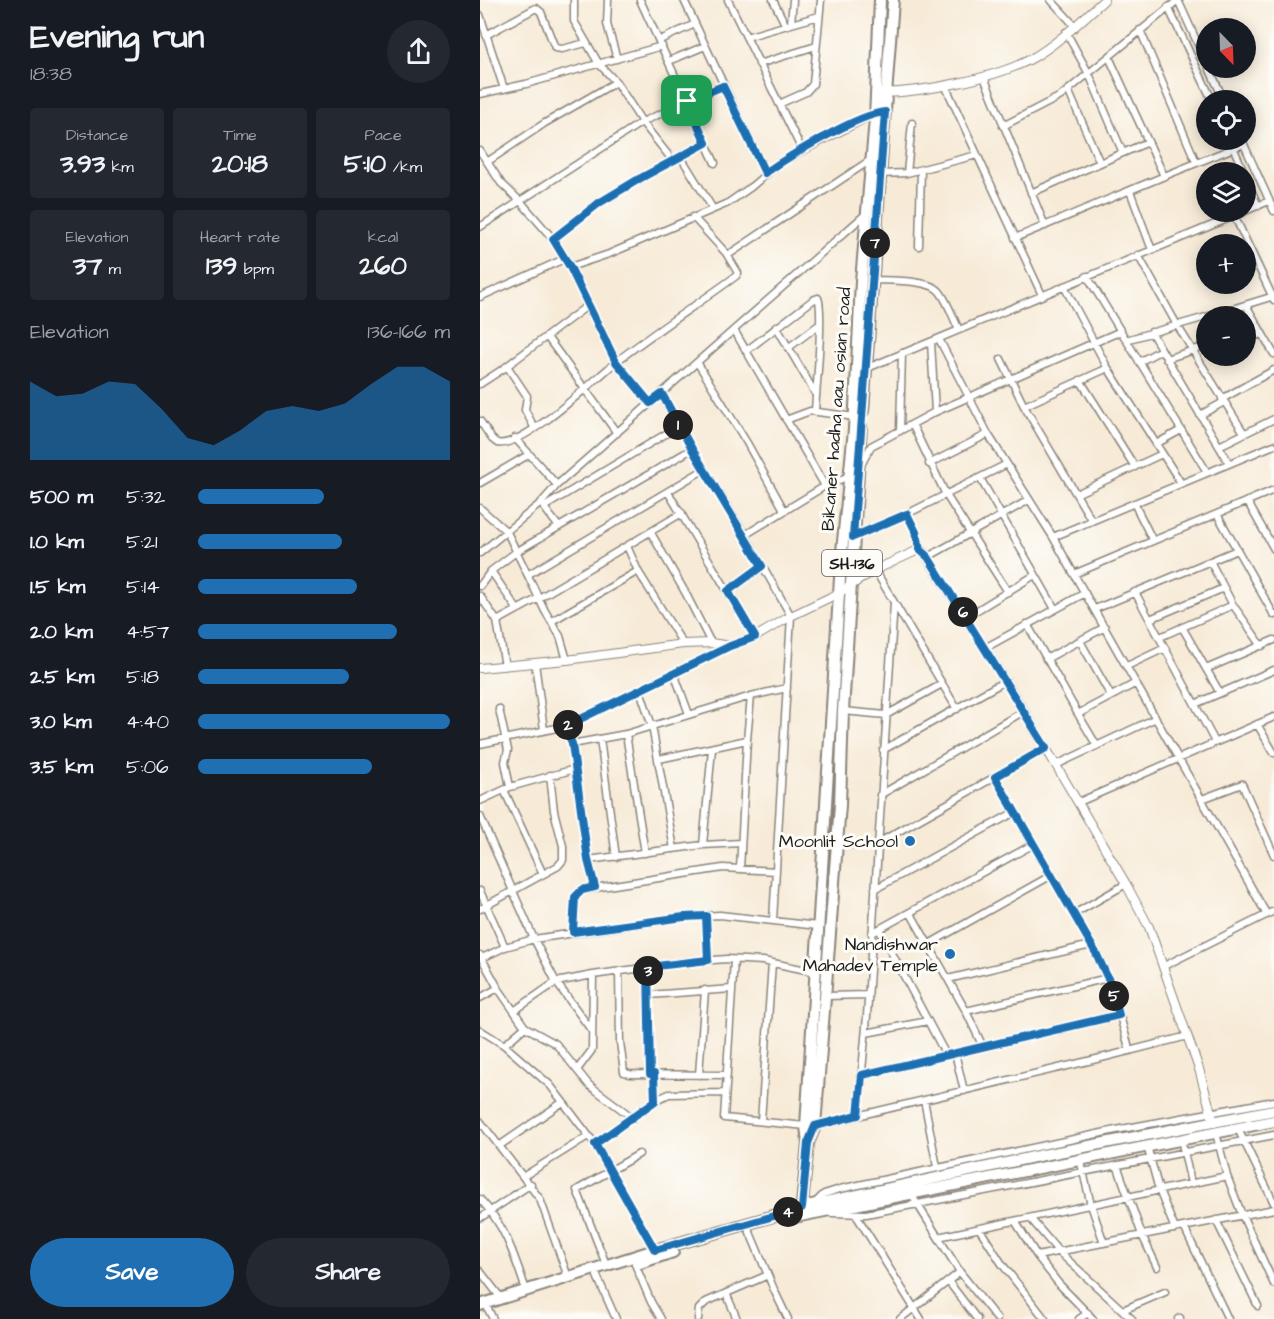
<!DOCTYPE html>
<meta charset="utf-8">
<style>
body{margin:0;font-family:"Architects Daughter",sans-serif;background:#242831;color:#f1f3f6;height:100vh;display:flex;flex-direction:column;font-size:22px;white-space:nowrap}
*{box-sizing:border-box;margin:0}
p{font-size:20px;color:#9ea1a6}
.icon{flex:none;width:33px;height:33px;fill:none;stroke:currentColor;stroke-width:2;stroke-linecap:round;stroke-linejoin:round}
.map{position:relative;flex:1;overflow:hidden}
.drawer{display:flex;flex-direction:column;background:#171b24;width:480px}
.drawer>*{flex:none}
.needle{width:39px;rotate:157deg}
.buttons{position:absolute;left:716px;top:18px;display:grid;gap:12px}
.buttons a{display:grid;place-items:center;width:60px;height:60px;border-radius:50%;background:#171b24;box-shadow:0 3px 15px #0003;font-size:30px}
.pin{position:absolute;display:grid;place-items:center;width:51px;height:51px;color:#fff;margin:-26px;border-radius:12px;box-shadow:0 3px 9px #0006}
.km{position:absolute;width:30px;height:30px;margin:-15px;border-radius:50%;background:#222;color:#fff;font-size:16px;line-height:30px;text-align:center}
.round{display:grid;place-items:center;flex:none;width:63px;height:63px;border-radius:32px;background:#242831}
.overview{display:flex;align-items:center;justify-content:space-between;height:102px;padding:0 30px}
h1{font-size:33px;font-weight:700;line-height:45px}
.metrics{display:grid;grid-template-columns:repeat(3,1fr);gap:9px;height:102px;padding:6px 30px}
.metrics div{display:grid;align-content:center;border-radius:6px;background:#242831;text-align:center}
.metrics b{font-size:26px;font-weight:700}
.metrics small{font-size:16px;font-weight:400}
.metrics p{font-size:16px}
.chart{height:168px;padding:12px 30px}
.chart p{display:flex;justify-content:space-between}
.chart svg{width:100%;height:108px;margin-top:6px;fill:#1f6fb2;opacity:.7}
.button{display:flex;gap:12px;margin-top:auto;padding:12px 30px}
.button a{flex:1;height:69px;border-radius:36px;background:#1f6fb2;color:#fff;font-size:24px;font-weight:700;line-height:69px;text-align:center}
.button a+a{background:#242831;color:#f1f3f6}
ul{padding:0 30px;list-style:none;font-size:20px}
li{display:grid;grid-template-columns:96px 72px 1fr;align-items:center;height:45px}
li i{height:15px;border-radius:8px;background:#1f6fb2}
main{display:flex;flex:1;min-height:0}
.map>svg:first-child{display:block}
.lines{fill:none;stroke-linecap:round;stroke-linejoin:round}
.minor-casing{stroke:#8a847a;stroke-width:9}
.tertiary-casing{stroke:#8a847a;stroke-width:10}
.primary-casing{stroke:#8a847a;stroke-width:14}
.minor{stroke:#fff;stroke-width:6}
.tertiary{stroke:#fff;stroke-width:8}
.primary{stroke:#fff;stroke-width:10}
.route-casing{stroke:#fff;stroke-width:12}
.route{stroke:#1f6fb2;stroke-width:8}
.poi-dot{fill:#1f6fb2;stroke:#fdfcf7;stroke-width:2}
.labels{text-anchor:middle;stroke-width:6;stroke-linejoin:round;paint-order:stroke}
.shield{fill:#fdfcf7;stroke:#605f5e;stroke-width:1.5}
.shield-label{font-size:16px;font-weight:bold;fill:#1c1c1c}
.street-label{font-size:18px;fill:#1c1c1c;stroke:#fdfcf7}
.poi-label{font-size:18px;fill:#1c1c1c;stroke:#fdfcf7;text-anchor:end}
</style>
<main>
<section class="drawer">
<div class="overview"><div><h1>Evening run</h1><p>18:38</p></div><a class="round"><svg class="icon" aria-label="share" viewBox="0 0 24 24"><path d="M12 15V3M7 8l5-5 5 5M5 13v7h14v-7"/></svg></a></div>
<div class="metrics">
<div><p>Distance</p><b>3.93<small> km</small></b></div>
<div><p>Time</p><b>20:18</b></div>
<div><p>Pace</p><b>5:10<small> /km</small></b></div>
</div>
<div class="metrics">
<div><p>Elevation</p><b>37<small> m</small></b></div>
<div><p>Heart rate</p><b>139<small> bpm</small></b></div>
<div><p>kcal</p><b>260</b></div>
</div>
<div class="chart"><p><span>Elevation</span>136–166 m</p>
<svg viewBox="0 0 160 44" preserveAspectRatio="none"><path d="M0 44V12L10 18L20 17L30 12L40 13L50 23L60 35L70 38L80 32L90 24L100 22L110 24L120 21L130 13L140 6L150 6L160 12V44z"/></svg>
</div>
<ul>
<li><b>500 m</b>5:32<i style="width:50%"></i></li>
<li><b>1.0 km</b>5:21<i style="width:57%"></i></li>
<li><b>1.5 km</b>5:14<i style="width:63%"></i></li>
<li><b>2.0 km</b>4:57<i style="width:79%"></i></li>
<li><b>2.5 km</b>5:18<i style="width:60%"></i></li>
<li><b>3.0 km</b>4:40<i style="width:100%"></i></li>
<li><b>3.5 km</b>5:06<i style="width:69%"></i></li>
</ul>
<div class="button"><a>Save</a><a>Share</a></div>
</section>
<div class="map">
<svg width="794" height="1319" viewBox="0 0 794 1319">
<rect width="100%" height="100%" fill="#fdfcf7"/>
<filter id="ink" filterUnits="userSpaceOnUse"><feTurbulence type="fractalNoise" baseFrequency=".0167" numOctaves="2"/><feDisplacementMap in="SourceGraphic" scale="12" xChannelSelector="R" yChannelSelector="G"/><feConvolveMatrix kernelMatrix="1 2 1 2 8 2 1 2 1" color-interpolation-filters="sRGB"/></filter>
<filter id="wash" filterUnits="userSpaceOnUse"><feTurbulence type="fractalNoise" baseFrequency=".008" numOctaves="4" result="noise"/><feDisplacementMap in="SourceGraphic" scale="24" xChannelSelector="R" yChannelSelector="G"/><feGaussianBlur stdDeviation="1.35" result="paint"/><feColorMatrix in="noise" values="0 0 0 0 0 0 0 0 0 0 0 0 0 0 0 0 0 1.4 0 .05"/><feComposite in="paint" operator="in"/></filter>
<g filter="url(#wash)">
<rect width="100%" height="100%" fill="#f7ebd8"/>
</g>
<g filter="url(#ink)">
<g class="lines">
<g class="minor-casing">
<path id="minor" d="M94,0V21L119,64L136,82L162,122L193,161
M128,0L127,24L137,59
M160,0L235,163
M204,0L285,173
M248,0L322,150
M293,0L305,24
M571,0L594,25
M698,0L726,62
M688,7L732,100
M0,15L24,89
M311,23L313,0
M660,30L716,162
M586,32L609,74L643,153
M6,35L56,8L61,12L75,48L82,49L106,43
M266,37L339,16
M180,40L215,24
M629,57L684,176
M189,61L225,46
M279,64L336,46
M729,68L744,100
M504,77L565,226
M465,85L562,295
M588,90L620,163
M0,94L46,84L182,46
M299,104L326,92L333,84L341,0
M523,126L581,96L698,0
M750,140L764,172
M762,140L794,211
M0,151L21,183L41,202L73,239L90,267L136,362L170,403
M201,157L233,209
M7,162L65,123L136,82
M427,173L432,123
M400,174L427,173L497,155
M765,175L778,206
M650,191L672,250
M551,193L668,142
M765,211L789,201
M754,215L794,300
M0,227L162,122L243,86
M535,238C611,207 687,174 764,144
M73,239L119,203L159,179L226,143
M439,246L441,170
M248,255L392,159
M658,255L697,325L764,433
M90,267L129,254L248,203L271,187L299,163L396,113
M607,276L727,472
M392,280C408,281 451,279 460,292C468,302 473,318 479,330
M584,286L626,365L701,483
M0,297L84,259
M766,305L794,354
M729,316L794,296
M296,326L336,395
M254,330L345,486
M671,332L749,463
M67,337L137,433
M765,338L782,334
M459,339L508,434L573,537L787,915
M646,340L726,317
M451,342L455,412
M308,348L340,324
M266,351L333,300L338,298C344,310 336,392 335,411
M521,359L544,406L612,521
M686,359L726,346
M217,362L267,443L304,510
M659,362L681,350
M27,366L47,396L45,410L54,427
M385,369L764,212
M600,380L655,467
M0,384L23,369L107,306
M181,394L212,449L265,535L311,616L293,920
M742,399L794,370
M544,406L628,368
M720,415L744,402
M306,420L330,411L375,417
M0,421L12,439L17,443C43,449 115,379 136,362C175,331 217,305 256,276L258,273L246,253L213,217
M432,424L466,495L528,592
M420,431L422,353
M35,438L77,485
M676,444L701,430
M739,446L794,419
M449,464L508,434
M380,467L391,446L455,412L641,331
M500,478L575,609
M0,483L48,455
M188,492L275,637
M596,494L682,454
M767,501L794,549
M654,503L673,541
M63,506L79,527
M64,507L199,426
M0,508L27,532L65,611L80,636L87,660
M427,514L436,532L440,550
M737,514L794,615
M171,533L205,592L231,643
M265,535L345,486L369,476
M373,537L427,514L527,464
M573,537L794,445
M147,546L158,571L203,644
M0,553L61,503L77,485L387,213
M448,557L549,500
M731,563L753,605L782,646
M395,570L477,709
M11,571L37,609
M49,574L225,469
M594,574L794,490
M0,586L11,571L36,552L212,449
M248,591L283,566
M655,592L735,742
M0,596L17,621L25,666
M615,609L757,550
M486,617L555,575
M670,619L744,588
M17,621L59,598L202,513
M72,621L158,571
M547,624L598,714L656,683
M702,627L740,693
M680,637L753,605
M600,641L631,696
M505,648L605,593
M566,659L625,627
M55,663L64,730
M647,666L685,648
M726,669L794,640
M194,673L209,714
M160,690L172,726L194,849
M715,704L794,670
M19,709L28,750L25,762L30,787
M363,711L406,715L462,684
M598,714L617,746
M777,724L794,753
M86,726L92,744L108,860L115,887
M146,734L165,853
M120,739L136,857
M0,744L86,726L249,646
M92,744L146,734L271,696L307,688
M403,750L525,681
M179,759L267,740
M576,765L676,718
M515,777L616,953L631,985L650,1051
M24,790L63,874
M400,795L544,711
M722,799L762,784L794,855
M0,801L30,787L95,769
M599,802L794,717
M0,816L54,939L76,982L112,1031
M356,843L397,847
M398,843L566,748
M223,845L232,749
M108,860L223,845L261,843
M260,869L267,740L271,696
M395,889L535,812
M0,891L25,947
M0,909L78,866L83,860V846L74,811L70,775
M430,912L486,1011L503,1047
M594,914L646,884
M226,916L228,960
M399,929L466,1055
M93,932L95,897L102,890L243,868L296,871
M392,933L554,844
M449,944L572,875
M0,955L18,988L45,1027L76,1044L109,1085L153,1118
M2,958L25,947L54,939L204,917L240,915L338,926
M254,960L244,1118L326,1126
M684,966L794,911
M168,967L170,1074
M139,971L140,1042L144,1072L149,1074L247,1075
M468,979L611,945
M168,995L252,989
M346,996L388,995
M0,998L18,988
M34,1011L76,982L113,975L205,962L247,959L283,961L336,972
M486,1011L628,978
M0,1030L24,1045L70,1085L115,1144L175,1250
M386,1033L448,1021
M24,1045L45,1027
M475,1053L484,1091
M97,1070L112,1050L113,975
M174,1074L175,1101
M219,1075L225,990
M382,1075L639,1015
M444,1100L457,1167
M378,1115L387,1016L414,603
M0,1121L60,1199L88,1277
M281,1121L292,963
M335,1126L625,1057L708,1036
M758,1129L794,1203
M736,1133L747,1176L762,1215L794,1284
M701,1139L711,1183
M115,1144L176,1100L189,1094L245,1093
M19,1146L83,1102
M667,1146L679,1190L695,1229
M600,1159L611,1205L624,1243
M637,1165L662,1235L677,1267
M44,1176L108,1136
M0,1199C26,1227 34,1255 46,1290
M335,1203L344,1194L360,1189L636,1130L794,1101
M352,1213L386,1214L794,1135
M376,1215L441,1319
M0,1218L51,1184
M550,1218L579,1252L652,1319
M736,1220L778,1306
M535,1221L557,1256L579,1284L613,1319
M704,1227L748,1319
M499,1228L522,1264L565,1319
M269,1230L295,1292L308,1319
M458,1237L747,1176
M557,1256L794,1209
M155,1264L171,1302L181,1319
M127,1267L97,1190L159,1154
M0,1271L21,1298
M480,1272L517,1319
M117,1276L136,1319
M468,1281L497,1319
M246,1293L257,1319
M8,1309L13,1319
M643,1310L685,1292
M218,1319L219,1309L226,1302L288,1275
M420,1319L480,1272L431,1194
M599,1319L608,1313
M698,1319L700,1318"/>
</g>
<g class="tertiary-casing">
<path id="tertiary" d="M402,93C443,92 512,79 549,60C575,46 602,20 624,0
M0,668L87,660L203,644L231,643L250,646L275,637L311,616L359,593L395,570L434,552L440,550L444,552L544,711L646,884L669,927L719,1069L734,1123"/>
</g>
<g class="primary-casing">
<path id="primary" d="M383,411L413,0
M328,1143L335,1126L360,805L363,711L381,426
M321,1215L328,1143L326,1126L361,562L374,429L381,281L395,119L400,0
M315,1217L794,1121
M160,1263L193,1252
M0,1305L175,1250L332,1205L558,1156L794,1110"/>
</g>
<use href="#minor" class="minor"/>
<use href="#tertiary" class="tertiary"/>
<use href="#primary" class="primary"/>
</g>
</g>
<g class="lines" filter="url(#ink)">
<g class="route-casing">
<path id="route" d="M243,86L285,173C308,157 378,114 405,112L373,537L427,514L436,532L440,550L448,557L566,748L515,777L616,953L631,985L639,1015L382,1075L378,1115L335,1126L328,1143L322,1208L175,1250L115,1144L175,1101L174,1074H170L168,967L228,960L226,916L204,917L93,932L95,897L102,890L115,887L108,860L92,744L86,726L250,646L275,637L248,591L282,566L212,449L182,394L170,403L136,362L90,267L73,239L119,203L159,179L226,143L207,101Z"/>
</g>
<use href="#route" class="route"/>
</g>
<g class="poi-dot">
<circle cx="430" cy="841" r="6"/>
<circle cx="470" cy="954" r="6"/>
</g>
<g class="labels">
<rect class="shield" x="342" y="550" width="60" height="26" rx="4.5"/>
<g class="shield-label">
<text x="372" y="569">SH-136</text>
</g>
<g class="street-label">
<text transform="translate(356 409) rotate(-86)" y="6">Bikaner hadha aau osian road</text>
</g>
<g class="poi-label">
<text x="418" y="847">Moonlit School</text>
<text x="458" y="950">Nandishwar<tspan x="458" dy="21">Mahadev Temple</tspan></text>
</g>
</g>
</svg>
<div class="buttons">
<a><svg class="needle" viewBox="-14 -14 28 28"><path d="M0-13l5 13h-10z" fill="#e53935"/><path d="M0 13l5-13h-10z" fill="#9ea1a6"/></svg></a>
<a><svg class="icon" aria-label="locate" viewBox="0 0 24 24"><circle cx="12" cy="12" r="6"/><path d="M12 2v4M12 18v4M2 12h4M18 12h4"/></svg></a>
<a><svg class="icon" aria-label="layers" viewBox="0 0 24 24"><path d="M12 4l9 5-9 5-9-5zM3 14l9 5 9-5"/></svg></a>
<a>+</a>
<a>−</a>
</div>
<div class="pin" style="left:207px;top:101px;background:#1e9e55"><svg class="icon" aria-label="arrive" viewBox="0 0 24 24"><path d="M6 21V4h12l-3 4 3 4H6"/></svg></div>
<b class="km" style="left:198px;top:425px">1</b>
<b class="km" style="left:88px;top:725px">2</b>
<b class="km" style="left:168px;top:971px">3</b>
<b class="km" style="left:308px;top:1212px">4</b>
<b class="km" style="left:634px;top:996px">5</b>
<b class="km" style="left:483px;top:612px">6</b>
<b class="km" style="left:395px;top:243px">7</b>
</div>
</main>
